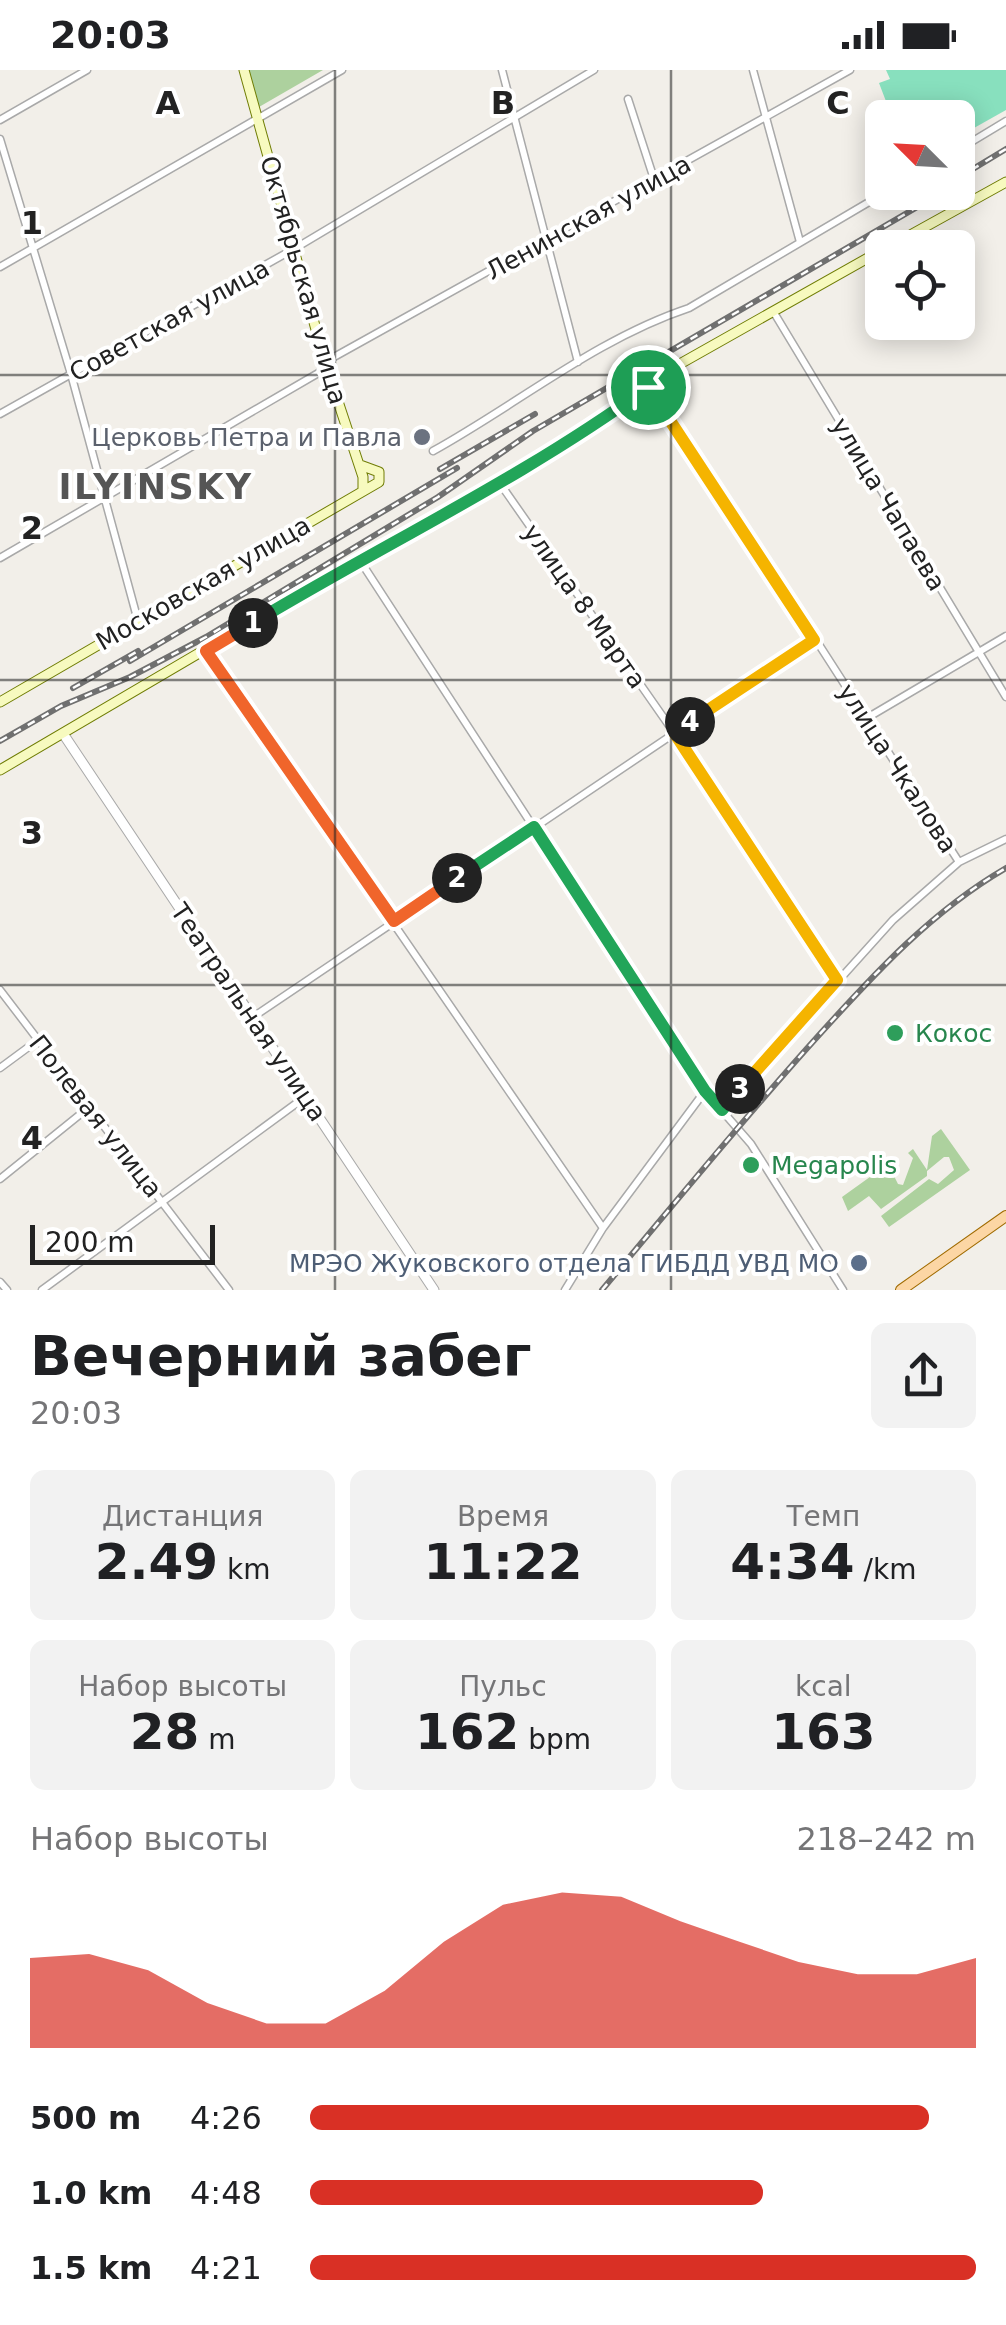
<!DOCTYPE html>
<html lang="ru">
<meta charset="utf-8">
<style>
body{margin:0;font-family:"DejaVu Sans",sans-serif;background:#f2f2f2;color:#202124;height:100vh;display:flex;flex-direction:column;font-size:38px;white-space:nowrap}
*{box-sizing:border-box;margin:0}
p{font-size:32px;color:#757577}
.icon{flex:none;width:55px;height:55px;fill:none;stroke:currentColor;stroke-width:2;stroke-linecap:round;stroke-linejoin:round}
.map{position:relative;height:1220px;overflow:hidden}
.panel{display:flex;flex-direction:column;background:#fff;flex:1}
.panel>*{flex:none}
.needle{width:65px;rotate:294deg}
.tools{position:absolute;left:865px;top:30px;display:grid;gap:20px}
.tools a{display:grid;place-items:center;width:110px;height:110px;border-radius:15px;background:#fff;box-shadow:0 5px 25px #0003;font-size:50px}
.scale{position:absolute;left:30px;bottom:25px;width:185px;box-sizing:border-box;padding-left:10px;border:5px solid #222;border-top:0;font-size:28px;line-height:35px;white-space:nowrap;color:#222;-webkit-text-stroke:8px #fff;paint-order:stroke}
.pin{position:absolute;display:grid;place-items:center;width:85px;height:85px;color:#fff;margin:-42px;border:5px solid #fff;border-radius:50%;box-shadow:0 2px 10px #0007}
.km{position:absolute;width:50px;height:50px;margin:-25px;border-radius:50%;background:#222;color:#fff;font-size:28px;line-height:50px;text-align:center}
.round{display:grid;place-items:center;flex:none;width:105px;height:105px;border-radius:15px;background:#f2f2f2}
.overview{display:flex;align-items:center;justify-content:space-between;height:170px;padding:0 30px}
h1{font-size:55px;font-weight:600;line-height:75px}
.metrics{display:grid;grid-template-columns:repeat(3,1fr);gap:15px;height:170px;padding:10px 30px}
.metrics div{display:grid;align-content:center;border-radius:15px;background:#f2f2f2;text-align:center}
.metrics b{font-size:50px;font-weight:600}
.metrics small{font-size:28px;font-weight:400}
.metrics p{font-size:28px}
.chart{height:280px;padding:20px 30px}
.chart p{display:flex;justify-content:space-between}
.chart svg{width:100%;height:180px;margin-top:10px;fill:#d93025;opacity:.7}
ul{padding:0 30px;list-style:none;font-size:32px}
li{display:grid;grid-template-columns:160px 120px 1fr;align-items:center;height:75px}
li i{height:25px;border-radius:12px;background:#d93025}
.status{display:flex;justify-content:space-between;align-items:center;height:70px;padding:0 50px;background:#fff;direction:ltr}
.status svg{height:28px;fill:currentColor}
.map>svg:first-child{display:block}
.forest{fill:#add19e}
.pitch{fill:#88e0be}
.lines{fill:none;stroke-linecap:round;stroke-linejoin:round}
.minor-casing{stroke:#a9a9a9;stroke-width:9}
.tertiary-casing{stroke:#a9a9a9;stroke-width:11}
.secondary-casing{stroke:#707d05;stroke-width:11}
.primary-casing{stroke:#a06b00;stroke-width:12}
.minor{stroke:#fff;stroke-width:6}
.tertiary{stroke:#fff;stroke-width:9}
.secondary{stroke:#f7fabf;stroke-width:9}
.primary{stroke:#fcd6a4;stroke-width:10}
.rail-casing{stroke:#707070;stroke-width:6}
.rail{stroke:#fff;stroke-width:2.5;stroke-dasharray:8;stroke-linecap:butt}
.split-1-casing{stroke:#fff;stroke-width:20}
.split-2-casing{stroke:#fff;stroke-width:20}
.split-3-casing{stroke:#fff;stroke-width:20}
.split-4-casing{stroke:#fff;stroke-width:20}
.split-5-casing{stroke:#fff;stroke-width:20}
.split-1{stroke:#22a559;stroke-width:12}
.split-2{stroke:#f0652b;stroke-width:12}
.split-3{stroke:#22a559;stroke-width:12}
.split-4{stroke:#f5b400;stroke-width:12}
.split-5{stroke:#f5b400;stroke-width:12}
.grid{fill:none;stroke:#222;stroke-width:2.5;stroke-opacity:0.55}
.worship-dot{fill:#6b7280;stroke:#fff;stroke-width:4}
.leisure-dot{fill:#2e9e5b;stroke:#fff;stroke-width:4}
.service-dot{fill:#5c6f8a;stroke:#fff;stroke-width:4}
.labels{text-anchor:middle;stroke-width:8;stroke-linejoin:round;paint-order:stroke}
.street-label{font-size:25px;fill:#222;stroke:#fff}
.worship-label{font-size:25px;fill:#5b616d;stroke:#fff;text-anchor:end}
.leisure-label{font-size:25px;fill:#27864d;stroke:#fff;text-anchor:start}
.service-label{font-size:25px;fill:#4e5e75;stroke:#fff;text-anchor:end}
.district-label{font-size:35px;font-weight:bold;letter-spacing:2.5px;fill:#555;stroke:#fff}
.grid-label{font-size:32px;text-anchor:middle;font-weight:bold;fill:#222;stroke:#fff;stroke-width:8;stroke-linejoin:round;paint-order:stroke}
</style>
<div class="status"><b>20:03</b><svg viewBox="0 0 49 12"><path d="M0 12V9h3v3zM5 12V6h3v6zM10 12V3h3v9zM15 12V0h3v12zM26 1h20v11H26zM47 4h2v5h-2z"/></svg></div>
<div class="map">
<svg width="1006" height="1220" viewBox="0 0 1006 1220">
<rect width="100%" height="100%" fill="#f2efe9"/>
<path class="forest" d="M249,0H323L259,37Z
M941,1059L970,1100L889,1157L881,1146L929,1109L938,1114L954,1100L949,1087H944L927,1101V1106L881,1139L869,1126L848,1141L842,1127L888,1094L898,1114L903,1115L913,1088L908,1083L913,1079L927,1100L932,1066Z"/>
<path class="pitch" d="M886,0H1006V40L958,67V48L892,47L879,13L890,9Z"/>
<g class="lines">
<g class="minor-casing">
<path id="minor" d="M502,0L578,292
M753,0L800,172
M628,29L654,109
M0,50L87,0
M0,69L71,304L138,551
M958,80L1006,51
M0,197L342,0
M773,241L1006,627
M325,292L850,0
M648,317L787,525L959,792L893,850L722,1040
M0,344L299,176L594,0
M433,381C518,334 596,269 689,238L886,122
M499,412L675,664L837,911
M0,488L327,298
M359,489L705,1021L751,1074L843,1220
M206,581L603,1158
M867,648L1006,566
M959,792L1006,769
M0,920L229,1220
M253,947L813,570
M0,998L38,970
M0,1109L88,1038
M0,1212L7,1220
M42,1220L305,1027
M565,1220L603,1158L705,1021"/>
</g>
<g class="tertiary-casing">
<path id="tertiary" d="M64,665L434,1220"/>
</g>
<g class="secondary-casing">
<path id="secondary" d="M244,0L325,292L363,407V421
M887,178L1006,112
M0,632L379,412V402L360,395
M0,700L359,489L499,412L611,344L678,295L882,180"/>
</g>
<g class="primary-casing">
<path id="primary" d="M901,1220L1006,1146"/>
</g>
<use href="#minor" class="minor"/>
<use href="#tertiary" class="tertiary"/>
<use href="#secondary" class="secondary"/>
<use href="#primary" class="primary"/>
<g class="rail-casing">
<path id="rail" d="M958,108L1006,79
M440,399L535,344
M130,591L457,398
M73,618L138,581
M0,671L61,636L130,607L206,567L438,427L533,361L943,122
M602,1220C674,1134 744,1048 819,965C876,902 932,841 1006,798"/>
</g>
<use href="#rail" class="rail"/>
</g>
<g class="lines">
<g class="split-1-casing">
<path id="split-1" d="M253,553C384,474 525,407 648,317"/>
</g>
<g class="split-2-casing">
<path id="split-2" d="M253,553L206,581L394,851L457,808"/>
</g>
<g class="split-3-casing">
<path id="split-3" d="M457,808L534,757L705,1021L722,1040L740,1019"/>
</g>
<g class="split-4-casing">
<path id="split-4" d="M690,652L675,664L837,910L740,1019"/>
</g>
<g class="split-5-casing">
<path id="split-5" d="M648,317L814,570L690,652"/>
</g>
<use href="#split-1" class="split-1"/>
<use href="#split-2" class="split-2"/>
<use href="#split-3" class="split-3"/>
<use href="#split-4" class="split-4"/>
<use href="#split-5" class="split-5"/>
</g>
<path class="grid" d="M335,0V1220M671,0V1220M0,305H1006M0,610H1006M0,915H1006"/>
<circle class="worship-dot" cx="422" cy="367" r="10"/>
<g class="leisure-dot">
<circle cx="895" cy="963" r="10"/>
<circle cx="751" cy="1095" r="10"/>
</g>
<circle class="service-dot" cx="859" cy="1193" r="10"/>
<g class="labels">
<g class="street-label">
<text transform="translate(588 147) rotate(-29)" y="9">Ленинская улица</text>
<text transform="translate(304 210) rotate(74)" y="9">Октябрьская улица</text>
<text transform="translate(169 250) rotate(-29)" y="9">Советская улица</text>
<text transform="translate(889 434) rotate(59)" y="9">улица Чапаева</text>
<text transform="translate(203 513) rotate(-30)" y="9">Московская улица</text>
<text transform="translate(585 536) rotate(55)" y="9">улица 8 Марта</text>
<text transform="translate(898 698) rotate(57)" y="9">улица Чкалова</text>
<text transform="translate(249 942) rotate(56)" y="9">Театральная улица</text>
<text transform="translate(96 1046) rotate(52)" y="9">Полевая улица</text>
</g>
<g class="worship-label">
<text x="402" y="376">Церковь Петра и Павла</text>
</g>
<g class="leisure-label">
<text x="915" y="972">Кокос</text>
<text x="771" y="1104">Megapolis</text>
</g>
<g class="service-label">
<text x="839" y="1202">МРЭО Жуковского отдела ГИБДД УВД МО</text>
</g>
<g class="district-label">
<text x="156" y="429">ILYINSKY</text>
</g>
</g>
<g class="grid-label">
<text x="168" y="44">A</text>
<text x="503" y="44">B</text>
<text x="838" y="44">C</text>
<text x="32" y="164">1</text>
<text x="32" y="469">2</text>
<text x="32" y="774">3</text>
<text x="32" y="1079">4</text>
</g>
</svg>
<div class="tools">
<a><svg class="needle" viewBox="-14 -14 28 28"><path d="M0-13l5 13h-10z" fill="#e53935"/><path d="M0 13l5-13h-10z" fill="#757577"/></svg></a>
<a><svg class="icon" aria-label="locate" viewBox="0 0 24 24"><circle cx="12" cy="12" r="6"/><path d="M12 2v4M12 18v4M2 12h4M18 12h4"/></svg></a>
</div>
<div class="scale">200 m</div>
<div class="pin" style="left:648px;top:317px;background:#1e9e55"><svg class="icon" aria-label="arrive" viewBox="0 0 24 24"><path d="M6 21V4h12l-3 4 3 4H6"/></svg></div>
<b class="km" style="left:253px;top:553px">1</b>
<b class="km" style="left:457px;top:808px">2</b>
<b class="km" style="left:740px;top:1019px">3</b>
<b class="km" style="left:690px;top:652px">4</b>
</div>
<section class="panel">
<div class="overview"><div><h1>Вечерний забег</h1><p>20:03</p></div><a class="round"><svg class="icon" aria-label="share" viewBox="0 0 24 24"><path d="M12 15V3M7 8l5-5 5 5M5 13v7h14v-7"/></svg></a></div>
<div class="metrics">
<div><p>Дистанция</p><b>2.49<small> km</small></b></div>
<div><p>Время</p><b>11:22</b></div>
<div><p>Темп</p><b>4:34<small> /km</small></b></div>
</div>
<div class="metrics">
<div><p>Набор высоты</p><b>28<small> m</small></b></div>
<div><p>Пульс</p><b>162<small> bpm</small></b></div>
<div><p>kcal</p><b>163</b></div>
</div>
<div class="chart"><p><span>Набор высоты</span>218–242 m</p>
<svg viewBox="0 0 160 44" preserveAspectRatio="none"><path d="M0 44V22L10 21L20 25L30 33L40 38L50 38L60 30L70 18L80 9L90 6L100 7L110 13L120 18L130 23L140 26L150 26L160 22V44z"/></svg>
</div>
<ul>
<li><b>500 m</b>4:26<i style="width:93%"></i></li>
<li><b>1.0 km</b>4:48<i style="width:68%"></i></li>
<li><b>1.5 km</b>4:21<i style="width:100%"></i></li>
</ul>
</section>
